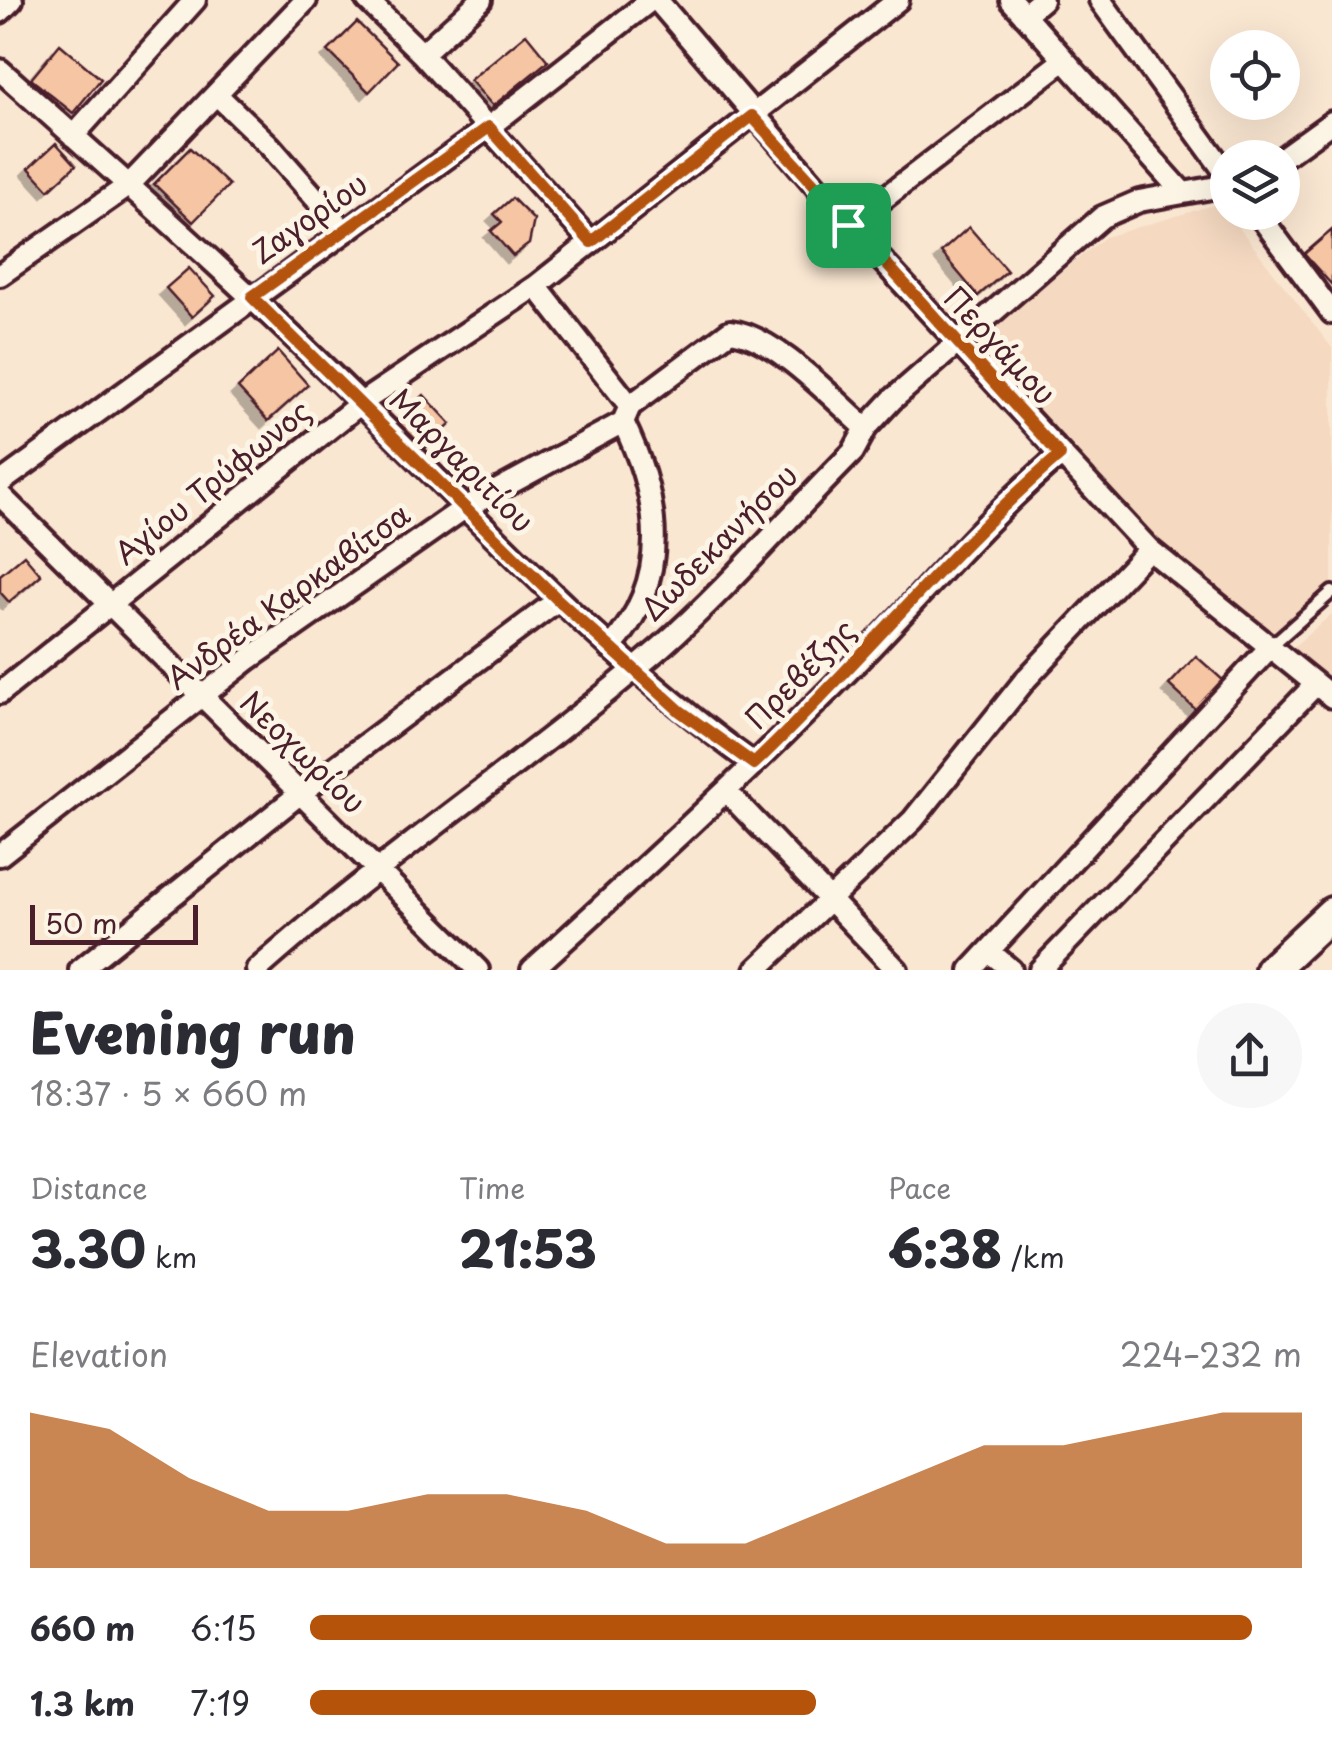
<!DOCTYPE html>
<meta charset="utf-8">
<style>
body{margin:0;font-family:"Playpen Sans",sans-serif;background:#f7f7f7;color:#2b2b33;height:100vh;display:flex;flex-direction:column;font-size:38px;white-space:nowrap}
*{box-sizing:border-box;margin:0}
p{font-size:32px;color:#7c7c81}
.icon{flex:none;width:55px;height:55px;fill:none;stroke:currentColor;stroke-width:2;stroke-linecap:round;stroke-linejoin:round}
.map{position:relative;height:970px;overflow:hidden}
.sheet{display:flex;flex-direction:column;background:#fff;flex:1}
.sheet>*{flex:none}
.tools{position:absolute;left:1210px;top:30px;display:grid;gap:20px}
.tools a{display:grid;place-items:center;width:90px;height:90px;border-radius:50%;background:#fff;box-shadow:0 10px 40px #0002;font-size:50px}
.scale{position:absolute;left:30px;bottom:25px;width:168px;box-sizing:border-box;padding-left:10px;border:5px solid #4a1f2b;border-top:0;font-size:28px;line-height:35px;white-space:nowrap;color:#4a1f2b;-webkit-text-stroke:8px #fcf5e5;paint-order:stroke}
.pin{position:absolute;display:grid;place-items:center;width:85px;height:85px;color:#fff;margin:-42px;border-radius:20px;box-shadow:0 5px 15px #0006}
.round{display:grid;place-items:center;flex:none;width:105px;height:105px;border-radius:52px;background:#f7f7f7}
.overview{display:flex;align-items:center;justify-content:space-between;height:170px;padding:0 30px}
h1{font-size:55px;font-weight:800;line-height:75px}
.figures{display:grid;grid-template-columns:repeat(3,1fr);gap:15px;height:170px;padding:10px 30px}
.figures div{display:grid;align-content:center}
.figures b{font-size:50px;font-weight:800}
.figures small{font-size:28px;font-weight:400}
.figures p{font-size:28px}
.chart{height:280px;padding:20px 30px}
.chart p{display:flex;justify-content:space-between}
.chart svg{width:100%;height:180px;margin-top:10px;fill:#b45309;opacity:.7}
ul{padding:0 30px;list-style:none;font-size:32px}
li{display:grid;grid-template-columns:160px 120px 1fr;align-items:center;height:75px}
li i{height:25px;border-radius:12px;background:#b45309}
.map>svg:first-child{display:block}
.built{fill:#f5d9c1}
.building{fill:#f5c5a4;stroke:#4a1f2b;stroke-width:2.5;filter:url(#shadow)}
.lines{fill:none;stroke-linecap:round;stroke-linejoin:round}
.lane-casing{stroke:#4a1f2b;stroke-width:18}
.street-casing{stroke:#4a1f2b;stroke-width:28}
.secondary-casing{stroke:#4a1f2b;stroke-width:38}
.lane{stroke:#fcf5e5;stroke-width:10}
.street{stroke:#fcf5e5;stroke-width:20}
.secondary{stroke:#fcf5e5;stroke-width:30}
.route-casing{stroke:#fff;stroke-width:20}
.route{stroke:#b45309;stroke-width:12}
.labels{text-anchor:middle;stroke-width:10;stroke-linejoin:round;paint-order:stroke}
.street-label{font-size:30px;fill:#4a1f2b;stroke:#fcf5e5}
</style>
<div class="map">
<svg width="1332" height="970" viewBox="0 0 1332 970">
<defs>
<filter id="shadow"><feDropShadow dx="-7" dy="7" stdDeviation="0" flood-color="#0004"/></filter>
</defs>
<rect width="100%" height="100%" fill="#fae7d2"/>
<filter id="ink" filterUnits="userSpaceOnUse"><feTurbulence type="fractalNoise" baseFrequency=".01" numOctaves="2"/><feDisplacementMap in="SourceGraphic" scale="20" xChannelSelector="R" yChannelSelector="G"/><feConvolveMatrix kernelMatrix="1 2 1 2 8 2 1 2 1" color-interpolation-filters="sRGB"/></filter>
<g filter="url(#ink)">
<path class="built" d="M1220,203L1332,348V585L1273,637L1154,545L976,356L980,337L1105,237Z
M1332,614V688L1292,648Z"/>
<path class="building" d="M357,22L398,62L369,92L328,51Z
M526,34L548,61L493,106L470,80Z
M60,44L101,79L73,113L31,79Z
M56,143L76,165L49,190L29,168Z
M190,148L229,185L193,222L154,184Z
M512,198L534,220L529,244L513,256L491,231L502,222L494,214Z
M969,227L1007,271L978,296L941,252Z
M1332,230V285L1304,254Z
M189,268L215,296L192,317L166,288Z
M278,351L308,385L268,421L238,388Z
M424,395L451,424L421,452L394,423Z
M24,555L41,575L9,602L0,592V575Z
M1196,656L1224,681L1196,710L1169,685Z"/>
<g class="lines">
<g class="lane-casing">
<path id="lane" d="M1272,645L1332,592"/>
</g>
<g class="street-casing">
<path id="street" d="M367,0L422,54L591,242
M657,0L849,225L1149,549L1332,697
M1011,0L1182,192
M1100,0L1228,176
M0,12L12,0
M1024,15L1042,0
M422,54L481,0
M0,70C123,180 246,289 363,405C489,530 609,660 754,764
M216,94L269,145L345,232
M73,136L195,0
M1282,158L1332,122
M1257,212L1332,313
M849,225L1064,60
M0,275L129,185L306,0
M536,286L630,406
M0,483L489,127L651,0
M0,495L478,970
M610,648C672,580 661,500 623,422
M0,693L361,403L536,286L898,0
M728,793L897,970
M0,855L249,659L463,509L623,422L630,406L730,331C774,335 833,399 866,428
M990,952L1011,970
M80,970L302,792L558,600
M257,970C386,855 530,760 661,647C729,587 789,516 853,452L866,428L892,400L1102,217L1139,201L1228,185
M532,970C641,871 749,772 852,667C922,596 984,519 1060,455
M756,970L913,820L1026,679L1149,549
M971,970L1272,645
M1040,970L1316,684"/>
</g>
<g class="secondary-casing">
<path id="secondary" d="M1271,970L1332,913"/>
</g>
<use href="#lane" class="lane"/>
<use href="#street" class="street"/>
<use href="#secondary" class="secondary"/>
</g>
</g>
<g class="lines" filter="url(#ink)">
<g class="route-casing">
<path id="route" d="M752,116L1060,455C950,549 859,664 754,764L680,711L558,600L252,297L489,127L591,242Z"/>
</g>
<use href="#route" class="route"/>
</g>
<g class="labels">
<g class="street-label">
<text transform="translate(310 219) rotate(-35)" y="10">Ζαγορίου</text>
<text transform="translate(999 346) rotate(47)" y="10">Περγάμου</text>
<text transform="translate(461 461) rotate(45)" y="10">Μαργαριτίου</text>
<text transform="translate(213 483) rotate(-39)" y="10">Αγίου Τρύφωνος</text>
<text transform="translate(720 543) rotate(-45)" y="10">Δωδεκανήσου</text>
<text transform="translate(289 597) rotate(-36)" y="10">Ανδρέα Καρκαβίτσα</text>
<text transform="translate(801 675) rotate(-45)" y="10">Πρεβέζης</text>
<text transform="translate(302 753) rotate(44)" y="10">Νεοχωρίου</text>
</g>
</g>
</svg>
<div class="tools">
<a><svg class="icon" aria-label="locate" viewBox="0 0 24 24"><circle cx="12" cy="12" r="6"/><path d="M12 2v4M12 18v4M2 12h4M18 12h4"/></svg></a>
<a><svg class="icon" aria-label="layers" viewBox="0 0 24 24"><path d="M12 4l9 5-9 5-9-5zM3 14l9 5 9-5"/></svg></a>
</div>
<div class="scale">50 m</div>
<div class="pin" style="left:848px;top:225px;background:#1e9e55"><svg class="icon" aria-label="arrive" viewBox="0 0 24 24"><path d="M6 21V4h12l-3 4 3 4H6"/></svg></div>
</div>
<section class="sheet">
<div class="overview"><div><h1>Evening run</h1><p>18:37 · 5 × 660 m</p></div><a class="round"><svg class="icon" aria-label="share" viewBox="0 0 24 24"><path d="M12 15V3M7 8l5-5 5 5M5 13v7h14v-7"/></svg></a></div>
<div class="figures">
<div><p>Distance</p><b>3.30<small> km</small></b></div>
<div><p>Time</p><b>21:53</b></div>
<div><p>Pace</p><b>6:38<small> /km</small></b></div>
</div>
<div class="chart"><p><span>Elevation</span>224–232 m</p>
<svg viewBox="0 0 160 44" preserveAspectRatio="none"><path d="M0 44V6L10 10L20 22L30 30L40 30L50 26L60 26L70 30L80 38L90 38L100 30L110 22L120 14L130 14L140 10L150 6L160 6V44z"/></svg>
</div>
<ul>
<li><b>660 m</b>6:15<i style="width:95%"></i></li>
<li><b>1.3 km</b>7:19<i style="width:51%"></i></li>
</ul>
</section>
